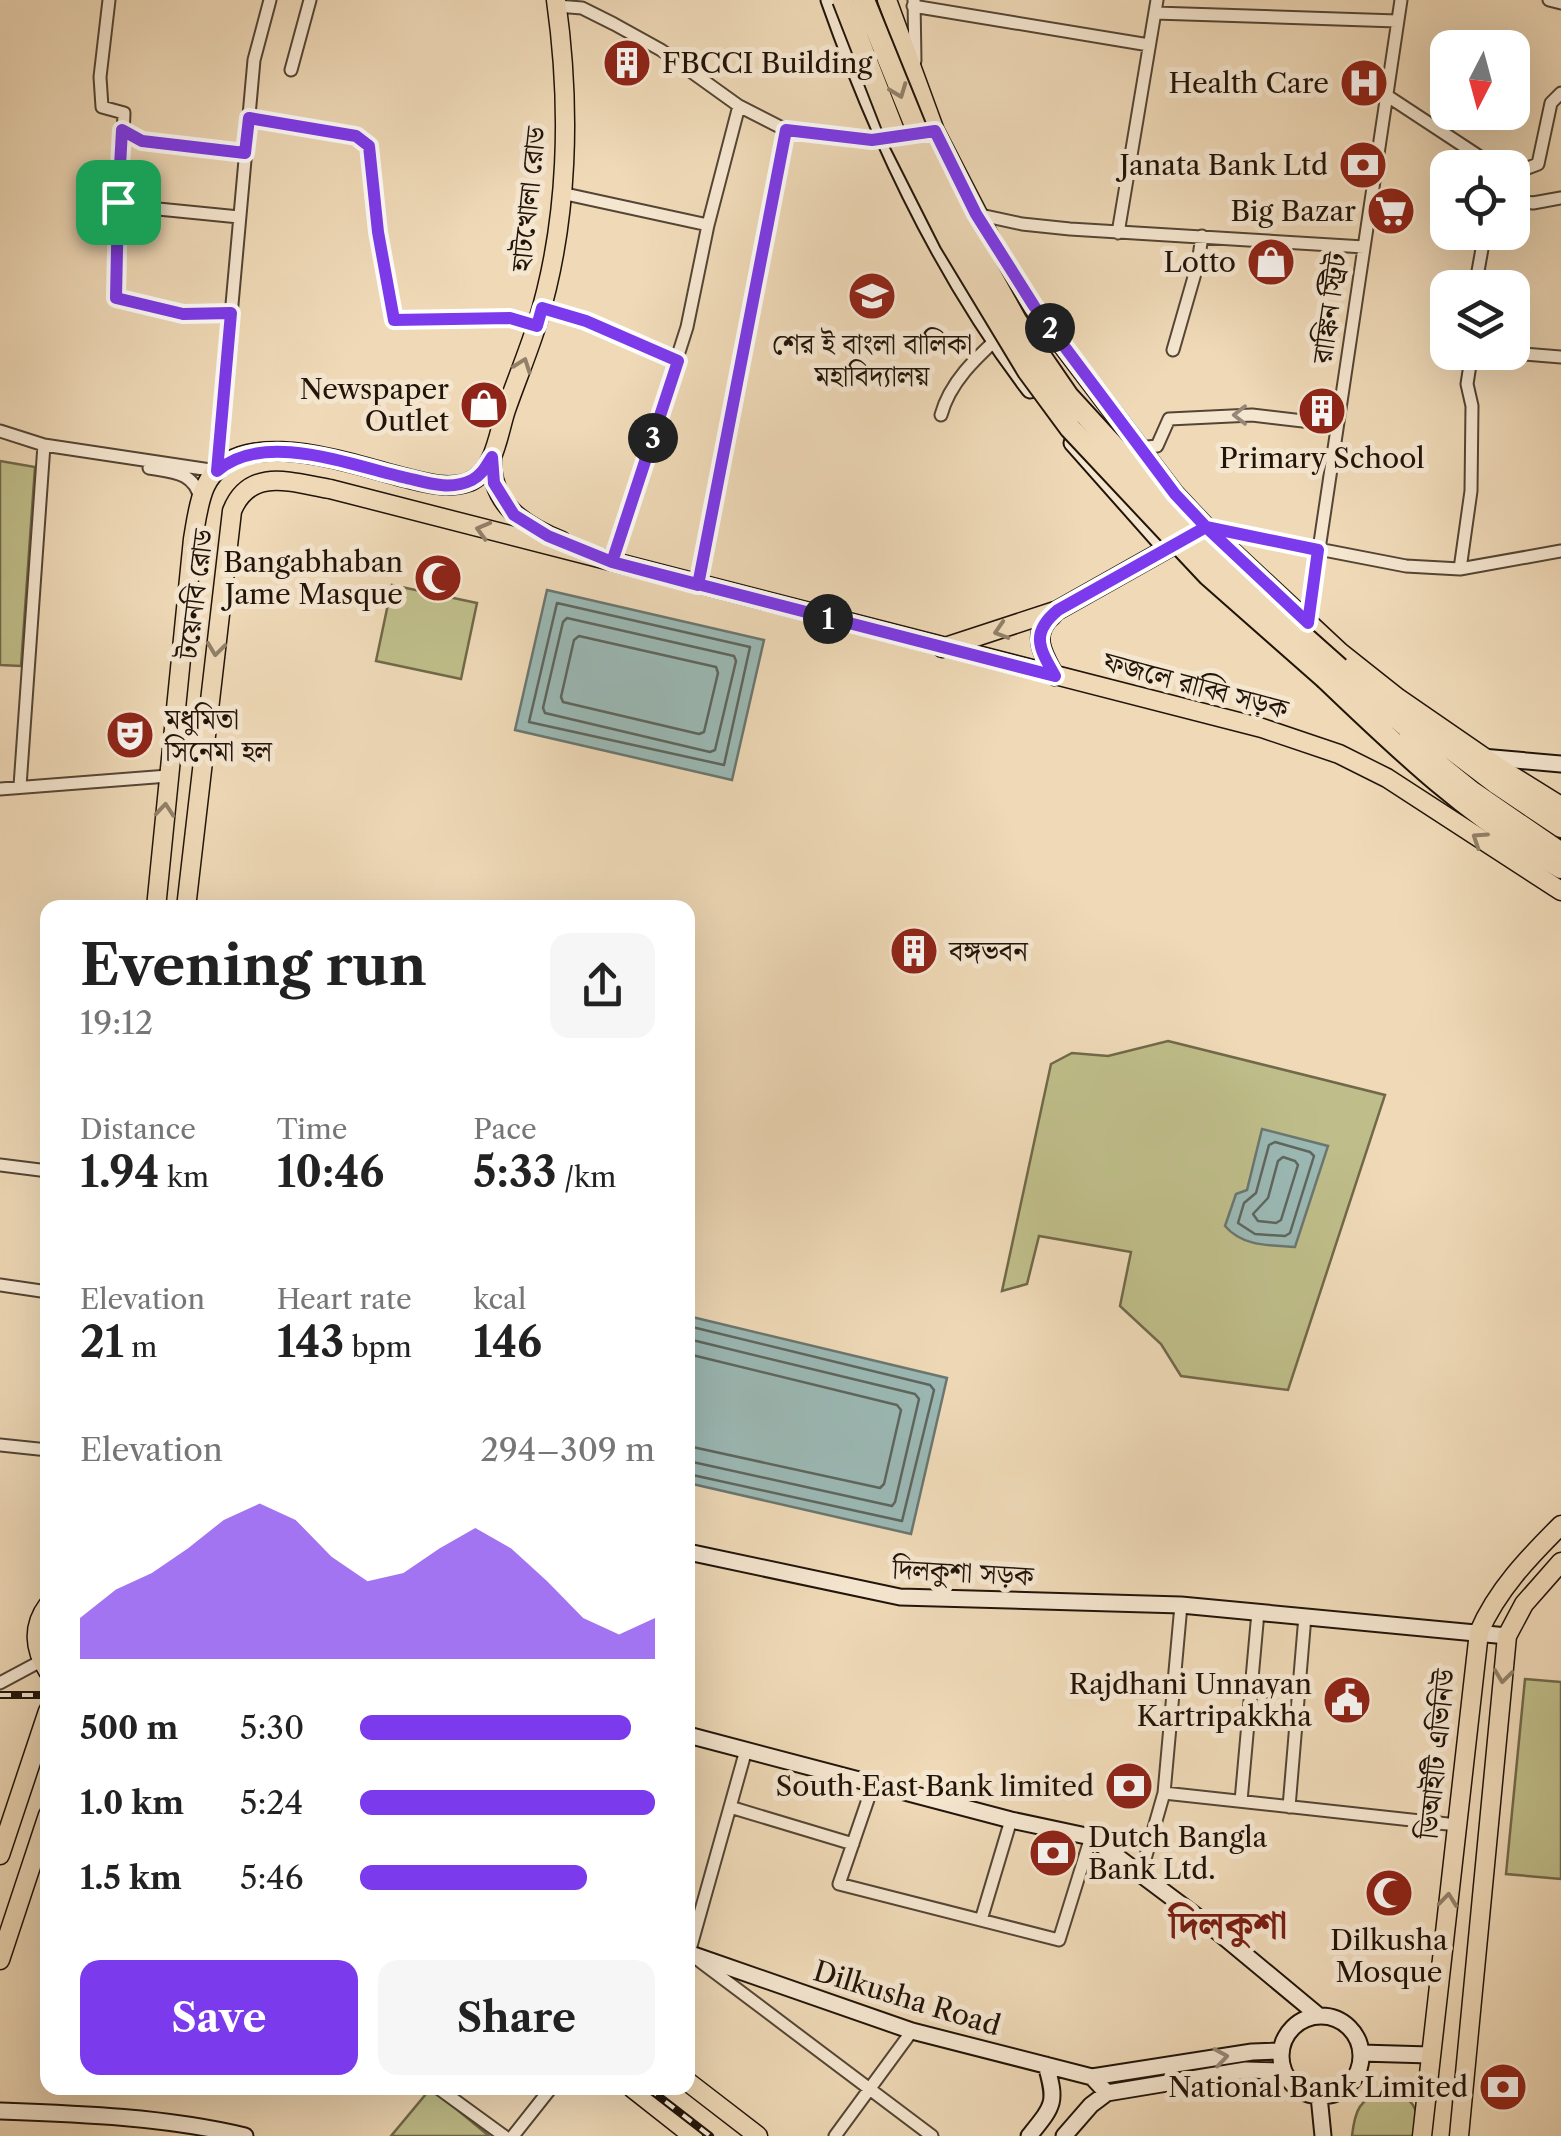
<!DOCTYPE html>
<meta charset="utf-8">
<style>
body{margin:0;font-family:"Libre Caslon Text","Noto Serif Bengali",serif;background:#f6f6f6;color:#222;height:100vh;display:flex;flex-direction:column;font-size:38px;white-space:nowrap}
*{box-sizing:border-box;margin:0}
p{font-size:32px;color:#767676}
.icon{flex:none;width:55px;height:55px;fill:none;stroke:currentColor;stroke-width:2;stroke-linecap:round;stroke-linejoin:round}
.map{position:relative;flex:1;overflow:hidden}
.details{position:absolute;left:40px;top:900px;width:655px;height:1195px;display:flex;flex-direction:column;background:#fff;border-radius:20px;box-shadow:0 10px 40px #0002}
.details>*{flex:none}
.needle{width:65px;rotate:186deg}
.tools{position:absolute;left:1430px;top:30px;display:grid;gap:20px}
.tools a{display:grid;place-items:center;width:100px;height:100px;border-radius:20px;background:#fff;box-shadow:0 10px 40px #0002;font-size:50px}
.pin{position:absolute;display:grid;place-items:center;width:85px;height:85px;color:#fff;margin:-42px;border-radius:20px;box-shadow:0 5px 15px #0006}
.km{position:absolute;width:50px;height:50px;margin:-25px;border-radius:50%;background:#222;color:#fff;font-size:28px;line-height:50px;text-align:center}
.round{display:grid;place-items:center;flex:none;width:105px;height:105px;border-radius:20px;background:#f6f6f6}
.headline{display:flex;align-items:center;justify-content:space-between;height:170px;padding:0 40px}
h1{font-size:55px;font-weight:700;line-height:75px}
.stats{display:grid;grid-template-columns:repeat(3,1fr);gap:15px;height:170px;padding:10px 40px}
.stats div{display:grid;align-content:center}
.stats b{font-size:42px;font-weight:700}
.stats small{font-size:28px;font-weight:400}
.stats p{font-size:28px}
.chart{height:280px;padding:20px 40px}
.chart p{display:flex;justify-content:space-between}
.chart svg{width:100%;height:180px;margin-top:10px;fill:#7c3aed;opacity:.7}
.button{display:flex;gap:20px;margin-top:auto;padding:20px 40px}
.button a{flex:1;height:115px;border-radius:20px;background:#7c3aed;color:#fff;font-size:40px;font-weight:700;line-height:115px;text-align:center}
.button a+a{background:#f6f6f6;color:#222}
ul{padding:0 40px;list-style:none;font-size:32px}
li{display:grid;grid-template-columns:160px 120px 1fr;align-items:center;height:75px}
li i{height:25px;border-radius:12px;background:#7c3aed}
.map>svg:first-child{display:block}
.green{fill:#bfbe8a;stroke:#70694a;stroke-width:2.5}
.water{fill:#9bb9b5;stroke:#6a7770;stroke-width:2.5}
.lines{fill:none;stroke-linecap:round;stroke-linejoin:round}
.shore{stroke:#5e665f;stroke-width:2.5}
.street-casing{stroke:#544534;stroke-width:15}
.secondary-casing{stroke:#211409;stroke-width:19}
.primary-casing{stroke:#211409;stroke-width:21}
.highway-casing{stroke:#211409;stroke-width:24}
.street{stroke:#f5e6d0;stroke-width:11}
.secondary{stroke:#f5e6d0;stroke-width:15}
.primary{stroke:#efd9b7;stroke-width:18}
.highway{stroke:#efd9b7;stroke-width:20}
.rail-casing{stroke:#211409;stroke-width:8}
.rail{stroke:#f5e6d0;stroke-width:4;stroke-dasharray:11;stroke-linecap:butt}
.highway-bridge-casing{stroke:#211409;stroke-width:24;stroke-linecap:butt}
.highway-bridge{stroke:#efd9b7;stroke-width:20}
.oneway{stroke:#928069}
.oneway2{stroke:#968876}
.route-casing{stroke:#fff;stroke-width:20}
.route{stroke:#7c3aed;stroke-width:12}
.labels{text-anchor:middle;stroke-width:10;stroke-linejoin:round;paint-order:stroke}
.poi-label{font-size:28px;fill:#211409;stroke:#f5e6d0;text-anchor:end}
.street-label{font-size:28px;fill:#211409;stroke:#f5e6d0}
.district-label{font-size:38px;font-weight:bold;fill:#7a1f14;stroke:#f5e6d0}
</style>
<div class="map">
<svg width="1561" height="2136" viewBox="0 0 1561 2136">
<rect width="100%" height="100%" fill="#efd9b7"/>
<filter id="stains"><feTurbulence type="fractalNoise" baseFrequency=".002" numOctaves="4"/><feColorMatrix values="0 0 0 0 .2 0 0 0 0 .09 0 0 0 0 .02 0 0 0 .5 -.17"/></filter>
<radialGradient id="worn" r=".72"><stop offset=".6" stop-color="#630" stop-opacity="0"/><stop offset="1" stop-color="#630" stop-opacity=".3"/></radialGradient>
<path class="green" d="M0,461L35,467L21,666L0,665Z
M392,585L477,603L461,679L376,661Z
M1168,1041L1385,1095L1288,1390L1181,1376L1161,1344L1120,1306L1131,1252L1039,1236L1027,1284L1002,1291L1051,1064L1072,1053L1108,1056Z
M1525,1679L1561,1682V1879L1506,1874Z
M431,2088L489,2136H391Z
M1385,2091C1414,2097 1420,2107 1416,2136H1352C1355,2110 1359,2099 1385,2091Z"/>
<path class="water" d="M547,590L764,640L732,780L515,730Z
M1262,1129L1328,1146L1295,1247C1270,1245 1243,1247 1225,1226L1236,1194L1247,1190Z
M688,1316L947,1378L911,1534L688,1483Z"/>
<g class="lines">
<path class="shore" d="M557,603L750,647L724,765L529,722Z
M567,618L734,656L736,661L715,750L710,752L545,713L543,708L563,622Z
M579,636L716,667L718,673L704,732L699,734L563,702L561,697L574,640Z
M1275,1142L1310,1152L1314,1156L1290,1233L1285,1236L1255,1234L1238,1223L1244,1203L1256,1193L1269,1145Z
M1283,1157L1295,1161L1298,1165L1281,1220L1276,1223L1258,1221L1253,1214L1268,1198L1278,1161Z
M688,1326L930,1385L934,1390L902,1521L688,1474
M688,1339L915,1394L919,1399L895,1502L892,1506L688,1461
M688,1354L897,1405L901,1410L884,1484L880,1488L688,1446"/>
<g class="street-casing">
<path id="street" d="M109,0L100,77L102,107L124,113L116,298L183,314L231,313
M914,0L915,61
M1549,0L1561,3
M557,6L582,8L614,24L661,50L739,106L786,130L843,138L887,139
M913,6L1149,45
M1155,13L1397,21
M291,70L310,0
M1386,95L1497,168
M249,118L356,136L369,146L378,232L394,320L510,319L537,326
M122,129L142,141L245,153
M1512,174L1538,164L1551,103L1561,93
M561,193L708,225
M1512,200L1533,203L1561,198
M118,205L239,217
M976,214L1022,224L1070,229L1364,247
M1118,233L1157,0
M1475,288L1485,232
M542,307L585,321L678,361
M1173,350L1198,263L1202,236
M1498,352L1561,357
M941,415C950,382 975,359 1000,336
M0,431L44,445L217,471L254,60L270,0
M1138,448L1157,446L1169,419L1252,415L1337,425
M149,468C172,472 195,472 200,499
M1210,528L1406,566L1460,569L1561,551
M612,562L687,327L708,225L739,106
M1460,569L1471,491L1472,406L1467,384L1472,352
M698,585L786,130
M1308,623L1401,0
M20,786L44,445
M0,789L168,776
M0,1165L48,1171
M0,1285L48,1292
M0,1445L48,1450
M0,1683L41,1661
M746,1750L689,1953L932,2136
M874,1782L839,1884L1059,1940L1091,1837
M1164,1793L1457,1825
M1241,1801L1258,1612
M730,1807L853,1844
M1289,1807L1305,1616
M1141,1873L1164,1793L1181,1605
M981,1920L1011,1820
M438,2088L504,2136
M513,2136L551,2088
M835,2136L912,2031"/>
</g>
<g class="secondary-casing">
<path id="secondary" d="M829,0C877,136 942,275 1030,390
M1072,443L1166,549
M1482,757L1561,764
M688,1552L900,1597L1181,1605L1507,1636
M688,1735L1011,1820L1091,1837L1219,1933L1319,2016
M688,1953L912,2031L1092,2077L1107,2093
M1281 2056a40 40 0 1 1 80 0a40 40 0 1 1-80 0Z
M1361,2053L1430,2055
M1092,2077L1252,2052L1280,2051
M1319,2096L1323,2136
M0,2111C82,2114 165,2117 245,2136
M1029,2136C1054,2105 1057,2103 1046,2065
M1064,2136L1091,2105L1107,2093L1246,2070L1283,2071"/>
</g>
<g class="primary-casing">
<path id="primary" d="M887,0L935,131L995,247L1033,307L1175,494L1206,527L1340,652L1398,698L1501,769L1561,806
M492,458C490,504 524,526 562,541
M1053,615C1030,633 1043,655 1055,676
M942,648L1058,610L1186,538
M156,908L193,539C196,522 198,503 205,487C235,421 351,464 402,477C423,482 447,490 469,482C495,471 498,434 506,410C516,381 528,353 537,324C569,221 571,106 556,0
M186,908L232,511C250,466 293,483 330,489L1262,728L1339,754L1387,778L1561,891
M48,1605C32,1626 34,1649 48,1671
M0,1855L48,1711
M0,1960L48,1815
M688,2082L758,2136
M632,2088L693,2136
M1422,2136L1479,1632C1497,1590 1529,1557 1561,1525
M1459,2136L1507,1636L1524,1604L1561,1562"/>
</g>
<g class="highway-casing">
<path id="highway" d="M1339,668L1424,742
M1326,679C1399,749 1472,819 1561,868
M1418,724L1497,784L1561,827
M1408,740L1471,791L1561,853"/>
</g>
<use href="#street" class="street"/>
<use href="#secondary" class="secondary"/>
<use href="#primary" class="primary"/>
<use href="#highway" class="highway"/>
<g class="rail-casing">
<path id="rail" d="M0,1695H48
M648,2088L710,2136"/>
</g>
<use href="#rail" class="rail"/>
<g class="highway-bridge-casing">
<path id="highway-bridge" d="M843,0L894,131L950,242L1028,371L1070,428L1208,575L1326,679
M864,0L935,175L1017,322L1068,396L1221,563L1339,668"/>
</g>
<use href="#highway-bridge" class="highway-bridge"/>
</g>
<defs><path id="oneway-chevron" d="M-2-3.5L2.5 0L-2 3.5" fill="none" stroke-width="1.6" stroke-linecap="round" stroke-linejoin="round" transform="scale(2.5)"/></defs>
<g class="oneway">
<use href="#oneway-chevron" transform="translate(899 91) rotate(69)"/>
<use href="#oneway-chevron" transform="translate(523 365) rotate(-70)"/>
<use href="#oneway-chevron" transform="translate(483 530) rotate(-164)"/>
<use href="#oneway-chevron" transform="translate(1001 631) rotate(163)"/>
<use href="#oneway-chevron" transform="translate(216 649) rotate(97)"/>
<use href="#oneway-chevron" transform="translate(165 810) rotate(-85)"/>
<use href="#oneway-chevron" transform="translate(1479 839) rotate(-147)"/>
<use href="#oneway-chevron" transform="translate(1503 1676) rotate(97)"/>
<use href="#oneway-chevron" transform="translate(1448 1900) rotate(-84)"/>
</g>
<g class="oneway2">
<use href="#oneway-chevron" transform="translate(1240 415) rotate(-180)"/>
<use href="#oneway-chevron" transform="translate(1221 2057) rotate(-9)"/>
</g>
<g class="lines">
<g class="route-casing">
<path id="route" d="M118,202L116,298L183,314L231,313L217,471C265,429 355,467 411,479C431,484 452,490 472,480C482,475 486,466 492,457L494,483L514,515L548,536L612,562L1055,676C1039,648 1030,633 1058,610L1206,527L1308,623L1318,550L1206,527L1175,494L1034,306L976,214L935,131L872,140L786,130L698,585L612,562L678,361L586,321L542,308L537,326L510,318L394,320L378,232L369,146L356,136L249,118L245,153L142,141L122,130L118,202"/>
</g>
<use href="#route" class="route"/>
</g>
<defs>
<g id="building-disc" transform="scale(2.5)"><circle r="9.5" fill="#8f2418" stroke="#f5e6d0"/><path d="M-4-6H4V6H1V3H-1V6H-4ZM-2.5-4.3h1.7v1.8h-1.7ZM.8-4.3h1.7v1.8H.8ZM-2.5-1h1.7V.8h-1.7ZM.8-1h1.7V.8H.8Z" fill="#fff"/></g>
<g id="hospital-disc" transform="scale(2.5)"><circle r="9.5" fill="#8f2418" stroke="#f5e6d0"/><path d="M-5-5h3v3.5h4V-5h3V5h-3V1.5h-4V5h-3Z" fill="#fff"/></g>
<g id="bank-disc" transform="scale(2.5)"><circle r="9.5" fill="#8f2418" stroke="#f5e6d0"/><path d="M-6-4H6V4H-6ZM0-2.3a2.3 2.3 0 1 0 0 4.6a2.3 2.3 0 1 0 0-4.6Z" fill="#fff"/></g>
<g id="supermarket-disc" transform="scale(2.5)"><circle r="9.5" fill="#8f2418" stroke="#f5e6d0"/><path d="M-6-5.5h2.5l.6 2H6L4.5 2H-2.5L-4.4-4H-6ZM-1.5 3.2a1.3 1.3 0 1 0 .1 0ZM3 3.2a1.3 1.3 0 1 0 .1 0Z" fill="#fff"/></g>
<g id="shop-disc" transform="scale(2.5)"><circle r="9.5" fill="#8f2418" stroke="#f5e6d0"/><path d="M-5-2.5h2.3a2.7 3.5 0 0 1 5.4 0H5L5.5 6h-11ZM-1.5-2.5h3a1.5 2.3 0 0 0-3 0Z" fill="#fff"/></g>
<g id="school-disc" transform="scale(2.5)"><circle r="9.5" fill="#8f2418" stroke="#f5e6d0"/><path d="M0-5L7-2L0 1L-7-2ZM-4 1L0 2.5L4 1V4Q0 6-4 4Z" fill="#fff"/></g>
<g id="mosque-disc" transform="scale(2.5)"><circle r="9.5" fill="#8f2418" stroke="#f5e6d0"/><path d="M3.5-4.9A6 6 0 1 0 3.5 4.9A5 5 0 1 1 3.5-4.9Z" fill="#fff"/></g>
<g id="theatre-disc" transform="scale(2.5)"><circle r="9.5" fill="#8f2418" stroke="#f5e6d0"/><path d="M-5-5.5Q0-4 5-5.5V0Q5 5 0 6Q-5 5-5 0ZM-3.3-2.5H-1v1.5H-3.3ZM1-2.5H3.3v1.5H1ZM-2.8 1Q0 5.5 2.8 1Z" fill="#fff"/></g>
<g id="civic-disc" transform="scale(2.5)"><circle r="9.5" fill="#8f2418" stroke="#f5e6d0"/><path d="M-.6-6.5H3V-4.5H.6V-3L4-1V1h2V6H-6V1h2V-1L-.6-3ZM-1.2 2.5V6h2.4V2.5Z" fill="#fff"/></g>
</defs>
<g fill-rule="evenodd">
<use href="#building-disc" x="627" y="63"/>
<use href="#hospital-disc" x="1364" y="83"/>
<use href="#bank-disc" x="1363" y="165"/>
<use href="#supermarket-disc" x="1391" y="211"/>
<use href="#shop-disc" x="1271" y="262"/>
<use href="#school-disc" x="872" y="296"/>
<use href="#shop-disc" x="484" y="405"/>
<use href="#building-disc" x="1322" y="411"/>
<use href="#mosque-disc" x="438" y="578"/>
<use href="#theatre-disc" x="130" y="735"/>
<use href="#building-disc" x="914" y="951"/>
<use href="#civic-disc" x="1347" y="1700"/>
<use href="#bank-disc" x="1129" y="1786"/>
<use href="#bank-disc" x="1053" y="1853"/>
<use href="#mosque-disc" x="1389" y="1893"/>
<use href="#bank-disc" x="1503" y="2087"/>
</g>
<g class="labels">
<g class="poi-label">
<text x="662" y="73" text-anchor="start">FBCCI Building</text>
<text x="1329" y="93">Health Care</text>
<text x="1328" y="175">Janata Bank Ltd</text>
<text x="1356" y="221">Big Bazar</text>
<text x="1236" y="272">Lotto</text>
<text x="872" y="354" text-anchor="middle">শের ই বাংলা বালিকা<tspan x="872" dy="32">মহাবিদ্যালয়</tspan></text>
<text x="449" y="399">Newspaper<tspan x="449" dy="32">Outlet</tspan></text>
<text x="1322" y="468" text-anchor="middle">Primary School</text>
<text x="403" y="572">Bangabhaban<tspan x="403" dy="32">Jame Masque</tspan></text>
<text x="165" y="729" text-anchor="start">মধুমিতা<tspan x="165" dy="32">সিনেমা হল</tspan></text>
<text x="949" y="961" text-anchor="start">বঙ্গভবন</text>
<text x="1312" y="1694">Rajdhani Unnayan<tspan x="1312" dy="32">Kartripakkha</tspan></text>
<text x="1094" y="1796">South East Bank limited</text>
<text x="1088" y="1847" text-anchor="start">Dutch Bangla<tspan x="1088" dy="32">Bank Ltd.</tspan></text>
<text x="1389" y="1950" text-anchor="middle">Dilkusha<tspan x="1389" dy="32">Mosque</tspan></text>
<text x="1468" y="2097">National Bank Limited</text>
</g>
<g class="street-label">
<text transform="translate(528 199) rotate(-84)" y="10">হাটখোলা রোড</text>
<text transform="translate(1329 308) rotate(-82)" y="10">রাঙ্কিন স্ট্রিট</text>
<text transform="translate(195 594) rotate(-83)" y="10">টয়েনবি রোড</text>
<text transform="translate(1196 685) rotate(15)" y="10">ফজলে রাব্বি সড়ক</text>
<text transform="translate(963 1572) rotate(3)" y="10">দিলকুশা সড়ক</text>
<text transform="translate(1436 1754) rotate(-84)" y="10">ডিআইটি এভিনিউ</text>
<text transform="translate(907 1998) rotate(17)" y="10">Dilkusha Road</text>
</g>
<g class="district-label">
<text x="1228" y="1938">দিলকুশা</text>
</g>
</g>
<rect width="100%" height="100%" filter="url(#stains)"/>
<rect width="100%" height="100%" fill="url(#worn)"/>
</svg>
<div class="tools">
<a><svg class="needle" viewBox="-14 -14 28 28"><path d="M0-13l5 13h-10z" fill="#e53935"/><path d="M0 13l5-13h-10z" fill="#767676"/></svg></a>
<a><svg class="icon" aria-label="locate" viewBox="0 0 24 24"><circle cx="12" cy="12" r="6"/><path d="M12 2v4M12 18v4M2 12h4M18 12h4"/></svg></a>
<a><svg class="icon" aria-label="layers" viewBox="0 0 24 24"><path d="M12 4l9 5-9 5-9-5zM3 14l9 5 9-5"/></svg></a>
</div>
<div class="pin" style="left:118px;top:202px;background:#1e9e55"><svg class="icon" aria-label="arrive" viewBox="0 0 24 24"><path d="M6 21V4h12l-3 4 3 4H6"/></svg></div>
<b class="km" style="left:828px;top:619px">1</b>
<b class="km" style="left:1050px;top:328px">2</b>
<b class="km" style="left:653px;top:438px">3</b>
<section class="details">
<div class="headline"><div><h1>Evening run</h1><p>19:12</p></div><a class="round"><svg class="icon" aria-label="share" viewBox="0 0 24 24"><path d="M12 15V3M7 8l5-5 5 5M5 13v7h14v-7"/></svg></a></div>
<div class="stats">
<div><p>Distance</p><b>1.94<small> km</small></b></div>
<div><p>Time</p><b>10:46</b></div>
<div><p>Pace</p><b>5:33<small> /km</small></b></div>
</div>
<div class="stats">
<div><p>Elevation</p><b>21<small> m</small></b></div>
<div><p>Heart rate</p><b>143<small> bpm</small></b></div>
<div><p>kcal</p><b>146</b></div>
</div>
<div class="chart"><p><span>Elevation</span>294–309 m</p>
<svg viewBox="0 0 160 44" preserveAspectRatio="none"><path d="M0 44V34L10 27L20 23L30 17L40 10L50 6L60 10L70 19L80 25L90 23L100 17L110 12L120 17L130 25L140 34L150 38L160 34V44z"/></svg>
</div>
<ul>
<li><b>500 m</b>5:30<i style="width:92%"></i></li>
<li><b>1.0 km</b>5:24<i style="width:100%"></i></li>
<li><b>1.5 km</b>5:46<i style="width:77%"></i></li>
</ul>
<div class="button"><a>Save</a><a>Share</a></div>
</section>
</div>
